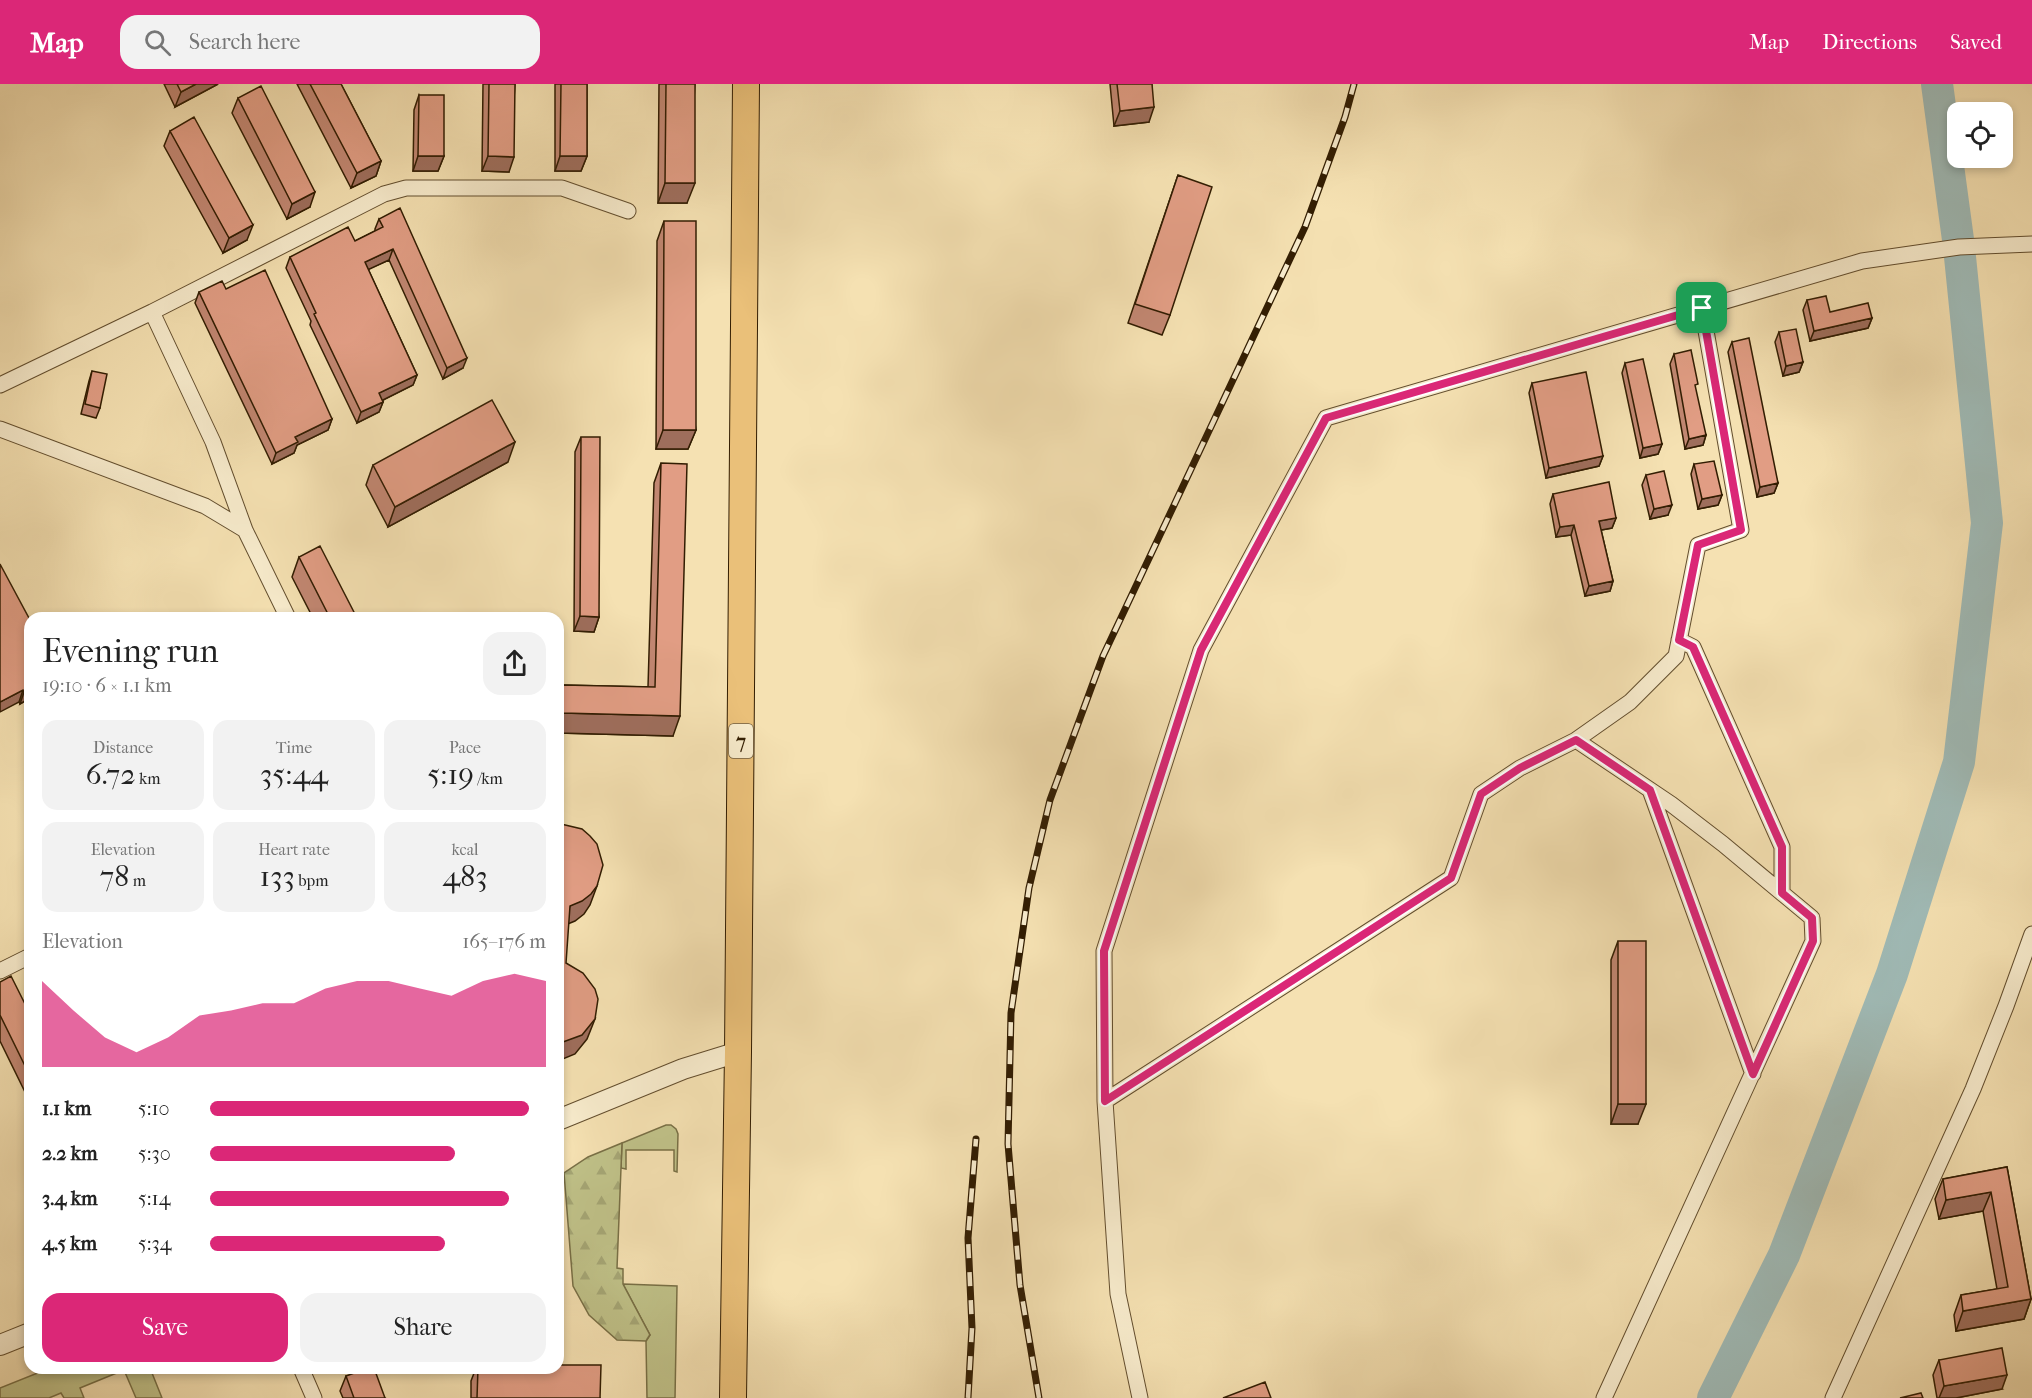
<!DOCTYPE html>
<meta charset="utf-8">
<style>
body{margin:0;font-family:"IM FELL French Canon",serif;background:#f2f2f2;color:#222;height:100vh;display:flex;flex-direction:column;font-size:22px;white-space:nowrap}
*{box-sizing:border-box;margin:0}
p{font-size:20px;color:#767676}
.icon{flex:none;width:33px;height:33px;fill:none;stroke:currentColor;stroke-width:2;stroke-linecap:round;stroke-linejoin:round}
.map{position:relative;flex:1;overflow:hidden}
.panel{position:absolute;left:24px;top:528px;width:540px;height:762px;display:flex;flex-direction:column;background:#fff;border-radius:18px;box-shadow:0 3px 9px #0003}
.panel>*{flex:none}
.controls{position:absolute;left:1947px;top:18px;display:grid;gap:12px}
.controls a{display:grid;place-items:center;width:66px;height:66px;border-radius:12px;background:#fff;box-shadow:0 3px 9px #0003;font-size:30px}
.pin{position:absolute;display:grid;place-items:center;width:51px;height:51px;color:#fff;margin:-26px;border-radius:12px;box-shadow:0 3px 9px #0006}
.round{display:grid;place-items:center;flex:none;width:63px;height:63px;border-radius:18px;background:#f2f2f2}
.summary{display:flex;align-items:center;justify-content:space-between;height:102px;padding:0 18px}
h1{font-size:33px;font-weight:600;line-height:45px}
.stats{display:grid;grid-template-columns:repeat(3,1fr);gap:9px;height:102px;padding:6px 18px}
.stats div{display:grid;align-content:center;border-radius:15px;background:#f2f2f2;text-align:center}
.stats b{font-size:30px;font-weight:600}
.stats small{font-size:16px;font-weight:400}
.stats p{font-size:16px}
.chart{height:168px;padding:12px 18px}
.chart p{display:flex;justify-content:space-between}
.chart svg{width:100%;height:108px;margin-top:6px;fill:#db2777;opacity:.7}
.primary-button{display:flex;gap:12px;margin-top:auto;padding:12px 18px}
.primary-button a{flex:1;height:69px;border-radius:18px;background:#db2777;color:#fff;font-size:24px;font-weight:600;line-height:69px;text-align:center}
.primary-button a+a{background:#f2f2f2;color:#222}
ul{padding:0 18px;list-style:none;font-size:20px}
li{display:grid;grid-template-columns:96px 72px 1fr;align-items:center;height:45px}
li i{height:15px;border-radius:8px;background:#db2777}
header{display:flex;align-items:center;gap:36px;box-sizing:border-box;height:84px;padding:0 30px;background:#db2777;color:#fff}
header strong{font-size:28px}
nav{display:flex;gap:33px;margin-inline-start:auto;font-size:21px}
.search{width:420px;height:54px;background:#f2f2f2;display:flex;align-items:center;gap:15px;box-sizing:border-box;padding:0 21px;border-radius:18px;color:#767676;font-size:22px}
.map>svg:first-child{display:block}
.grass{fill:#c0c289;stroke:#797046;stroke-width:1.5}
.forest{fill:url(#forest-firs);stroke:#797046;stroke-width:1.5}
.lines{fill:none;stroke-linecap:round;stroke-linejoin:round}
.river{stroke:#a0bbb7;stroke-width:32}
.minor-casing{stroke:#634e2e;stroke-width:17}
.tertiary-casing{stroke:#634e2e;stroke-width:22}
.trunk-casing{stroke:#321d02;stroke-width:28}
.minor{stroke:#f8eccd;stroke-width:15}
.tertiary{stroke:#f8eccd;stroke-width:20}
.trunk{stroke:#eac079;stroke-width:26}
.rail-casing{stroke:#321d02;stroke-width:7}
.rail{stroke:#f8eccd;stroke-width:4.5;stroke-dasharray:14;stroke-linecap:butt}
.wall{fill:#c28772;stroke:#321d02;stroke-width:1.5}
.shaded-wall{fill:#9e6e5c;stroke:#321d02;stroke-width:1.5}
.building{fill:#e19d84;stroke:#321d02;stroke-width:1.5}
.route-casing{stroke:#fff;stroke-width:12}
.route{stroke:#db2777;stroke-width:8}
.labels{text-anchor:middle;stroke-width:5;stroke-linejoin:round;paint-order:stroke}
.shield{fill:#f8eccd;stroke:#6d5b3f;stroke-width:1.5}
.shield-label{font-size:20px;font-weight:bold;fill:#321d02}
</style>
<header>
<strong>Map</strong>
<div class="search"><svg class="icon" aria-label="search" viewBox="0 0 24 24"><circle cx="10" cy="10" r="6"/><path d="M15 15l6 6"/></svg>Search here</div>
<nav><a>Map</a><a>Directions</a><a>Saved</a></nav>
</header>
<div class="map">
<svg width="2032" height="1314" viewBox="0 0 2032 1314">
<defs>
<pattern id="forest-firs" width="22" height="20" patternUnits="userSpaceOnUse" patternTransform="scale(1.5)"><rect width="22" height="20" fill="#c0c289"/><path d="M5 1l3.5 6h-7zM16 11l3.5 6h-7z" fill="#a5a675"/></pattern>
</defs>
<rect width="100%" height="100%" fill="#f5e1b2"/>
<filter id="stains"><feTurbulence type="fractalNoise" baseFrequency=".00333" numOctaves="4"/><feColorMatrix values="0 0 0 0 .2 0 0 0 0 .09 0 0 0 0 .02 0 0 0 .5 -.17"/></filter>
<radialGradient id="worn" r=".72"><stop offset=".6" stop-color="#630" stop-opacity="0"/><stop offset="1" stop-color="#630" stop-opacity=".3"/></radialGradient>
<path class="grass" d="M666,1041H671L676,1045L678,1050L677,1088L674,1087V1066H626V1085L621,1084L622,1059Z
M623,1200L677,1202L675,1314H647L646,1257L650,1251Z
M50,1284H150L162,1314H136L124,1286L80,1304L84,1314H64L61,1309L49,1314H0V1304Z"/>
<path class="forest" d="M622,1059L617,1184L623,1185V1200L650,1251L646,1257L617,1256L589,1231L573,1202L564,1089L588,1073Z"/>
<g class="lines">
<path class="river" d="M1713,1314L1784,1171L1892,890L1959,678L1987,439L1959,163L1937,0"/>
<g class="minor-casing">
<path id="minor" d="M152,228L213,358L245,446L288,534
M0,301L152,228L384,110L406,104H562L628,127
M0,345L205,422L245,446
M1679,556L1693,563L1782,763V809
M1576,656L1671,720L1723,760L1812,834L1813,857L1604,1314
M1650,706L1753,990
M0,887L30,872
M1105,1017L1451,794L1481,710L1520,684L1576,656L1630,618L1676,572L1698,461L1741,446L1702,224
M301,1284L314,1314
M1140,1314L1118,1210L1105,1017L1104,867L1201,566L1326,334L1862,177L1959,163L2032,160
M1833,1314L1973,1005L2006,922L2032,850"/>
</g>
<g class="tertiary-casing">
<path id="tertiary" d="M558,1036L683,985L738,968
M0,1261L30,1249"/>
</g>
<g class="trunk-casing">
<path id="trunk" d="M733,1314L738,968L746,0"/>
</g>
<use href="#minor" class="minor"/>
<use href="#tertiary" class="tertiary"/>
<use href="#trunk" class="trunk"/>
<g class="rail-casing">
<path id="rail" d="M968,1314L972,1244L968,1154L976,1055
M1039,1314L1020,1201L1008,1060L1011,929L1029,804L1050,716L1103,572L1305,143L1345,33L1354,0"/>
</g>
<use href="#rail" class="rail"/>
</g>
<path class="wall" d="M164,0H218L175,23Z
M297,0H341L381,77L376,92L351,104Z
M483,0H515L509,88L482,87Z
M555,0H587V72L581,87H555Z
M659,0H695L687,119H658Z
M1110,0H1152L1149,38L1114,42Z
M419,11L444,72L438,87H413L414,26Z
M238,14L310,123L287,135L232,29Z
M170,47L247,156L223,169L164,62Z
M1178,91L1170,231L1162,251L1128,239Z
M379,135L463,284L443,295L389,176L368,185L417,291L413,301L383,316V318L379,328L357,339L310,241L311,237L286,184L290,173L355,157L375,147V145Z
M664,137L696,346L688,365H656L657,157Z
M226,205L332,335L328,346L297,361L294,369L272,380L195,219L199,208Z
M1807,216L1830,228L1872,234L1868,244L1810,257L1803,226Z
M1779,248L1803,278L1799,288L1783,292L1775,258Z
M1732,258L1778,399L1774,409L1757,413L1728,268Z
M1674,270L1706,351L1703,361L1685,365L1670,280Z
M1625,279L1662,360L1658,370L1640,374L1622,289Z
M92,287L100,324L96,334L81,330L89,297Z
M1532,299L1603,372L1599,382L1546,394L1529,309Z
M581,353L599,533L594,548L574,547L575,368Z
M508,378L388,443L366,401L373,381Z
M661,379L673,652L558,649V615L563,601L648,603L654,399Z
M1694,380L1722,411L1718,421L1698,425L1691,390Z
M1646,391L1668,431L1650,435L1642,401Z
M1553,410L1616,434L1612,444L1601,446L1613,497L1610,507L1585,512L1571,451L1556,453L1550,420Z
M299,473L357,534H313L292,493Z
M30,536V614L20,620L19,618Z
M1618,857L1638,1040H1611V876Z
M0,898L30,930V1011L27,1012L0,957Z
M2007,1083L2031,1215L2024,1235L1956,1247L1954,1231L1961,1211L1997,1205L1983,1127L1939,1135L1935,1115L1943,1095Z
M1939,1276L2002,1305L1956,1314H1937L1933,1291Z
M476,1284H558L600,1314H471V1297Z
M346,1292L385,1314H343L340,1307Z"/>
<path class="shaded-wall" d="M196,0H218L175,23L181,8Z
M1154,23L1149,38L1114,42L1120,27Z
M418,72H444L438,87H413Z
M488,72L514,73L509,88L482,87Z
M560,72H587L581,87H555Z
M381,77L376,92L351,104L357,89Z
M665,99H695L687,119H658Z
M315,108L310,123L287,135L292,120Z
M253,141L247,156L223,169L229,154Z
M393,165L389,176L361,189L365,178Z
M1872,234L1868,244L1810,257L1814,247Z
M467,274L463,284L443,295L447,284Z
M1803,278L1799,288L1783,292L1786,282Z
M417,291L413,301L375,320L379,309Z
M383,318L379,328L357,339L361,328Z
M332,335L328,346L297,361L294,369L272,380L276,369L295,353Z
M663,346H696L688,365H656Z
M1706,351L1703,361L1685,365L1689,355Z
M515,358L508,378L388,443L395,423Z
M1662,360L1658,370L1640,374L1643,364Z
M1603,372L1599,382L1546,394L1549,384Z
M1778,399L1774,409L1757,413L1760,403Z
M1722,411L1718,421L1698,425L1702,415Z
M1672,421L1668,431L1650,435L1654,425Z
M1616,434L1612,444L1596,447L1599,437Z
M1574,441L1571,451L1556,453L1560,443Z
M1613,497L1610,507L1585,512L1589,502Z
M580,532L599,533L594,548L574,547Z
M30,605V614L20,620L24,608Z
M23,606L19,618L0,628V618Z
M562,629L680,632L673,652L558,649V641Z
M597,802L590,821L584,830L575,837L563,842L570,822Z
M595,935L587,955L575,970L558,977V958Z
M1618,1020H1646L1638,1040H1611Z
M1991,1108L1983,1127L1939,1135L1946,1116Z
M2031,1215L2024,1235L1956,1247L1963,1227Z
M2007,1291L2002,1305L1956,1314H1939L1944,1302Z"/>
<path class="building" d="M177,0H196L181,8Z
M310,0H341L381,77L357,89Z
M489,0H515L514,73L488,72Z
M561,0H587V72H560Z
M666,0H695V99H665Z
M1117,0H1152L1154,23L1120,27Z
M261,2L315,108L292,120L238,14Z
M419,11H444V72H418Z
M194,33L253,141L229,154L170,47Z
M1178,91L1212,103L1170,231L1135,220Z
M400,124L467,274L447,284L393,165L365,178L417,291L379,309L383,318L361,328L314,230L316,229L290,173L348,143L355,157L383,143L379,135Z
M664,137H696V346H663Z
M265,186L332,335L295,353L298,358L276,369L199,208L222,197L226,205Z
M1826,212L1830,228L1868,219L1872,234L1814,247L1807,216Z
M1796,245L1803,278L1786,282L1779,248Z
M1749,254L1778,399L1760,403L1732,258Z
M1691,266L1698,300L1695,301L1706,351L1689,355L1674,270Z
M1643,275L1662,360L1643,364L1625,279Z
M92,287L107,290L100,324L85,320Z
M1586,288L1603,372L1549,384L1532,299Z
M492,316L515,358L395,423L373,381Z
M581,353H600L599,533L580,532Z
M1714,377L1722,411L1702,415L1694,380Z
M661,379L687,380L680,632L562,629L563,601L655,603Z
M1664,387L1672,421L1654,425L1646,391Z
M1609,398L1616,434L1599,437L1613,497L1589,502L1574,441L1560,443L1553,410Z
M320,462L357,534H330L299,473Z
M0,480L30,536V605L24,608L23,606L0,618Z
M561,740L582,745L590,752L597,760L603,781L597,802L591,810L582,817L570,822L566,879L583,889L595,905L598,915L595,935L582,951L563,958H558V741Z
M1618,857H1646V1020H1618Z
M11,892L30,930V992L0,931V898Z
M2007,1083L2031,1215L1963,1227L1961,1211L2008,1203L1991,1108L1946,1116L1943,1095Z
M2002,1264L2007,1291L1944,1302L1939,1276Z
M558,1281H601L600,1314H477L478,1284H558Z
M368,1284H374L385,1314H354L346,1292Z
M1265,1298L1271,1314H1223Z
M1921,1309L1923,1314H1900Z"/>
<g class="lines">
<g class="route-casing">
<path id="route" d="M1702,224L1741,446L1698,461L1679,556L1693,563L1782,763V809L1812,834L1813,857L1753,990L1650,706L1576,656L1520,684L1481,710L1451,794L1105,1017L1104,867L1201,566L1326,334Z"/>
</g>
<use href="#route" class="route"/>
</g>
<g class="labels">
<rect class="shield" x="729" y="640" width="24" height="34" rx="4.5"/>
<g class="shield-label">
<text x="741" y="664">7</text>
</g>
</g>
<rect width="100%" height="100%" filter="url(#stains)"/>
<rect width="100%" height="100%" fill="url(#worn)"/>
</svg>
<div class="controls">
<a><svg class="icon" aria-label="locate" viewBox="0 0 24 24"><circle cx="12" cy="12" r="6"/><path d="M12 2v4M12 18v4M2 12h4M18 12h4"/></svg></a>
</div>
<div class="pin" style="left:1702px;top:224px;background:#1e9e55"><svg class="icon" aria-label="arrive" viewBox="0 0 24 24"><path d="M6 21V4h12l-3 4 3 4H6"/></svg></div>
<section class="panel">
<div class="summary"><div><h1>Evening run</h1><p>19:10 · 6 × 1.1 km</p></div><a class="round"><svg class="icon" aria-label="share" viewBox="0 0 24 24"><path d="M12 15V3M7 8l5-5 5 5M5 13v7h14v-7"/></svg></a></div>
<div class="stats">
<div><p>Distance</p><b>6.72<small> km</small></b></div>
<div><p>Time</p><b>35:44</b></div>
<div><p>Pace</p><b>5:19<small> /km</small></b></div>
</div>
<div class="stats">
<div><p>Elevation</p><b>78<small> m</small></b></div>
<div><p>Heart rate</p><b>133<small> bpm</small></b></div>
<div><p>kcal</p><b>483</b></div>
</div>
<div class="chart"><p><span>Elevation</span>165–176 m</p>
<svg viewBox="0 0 160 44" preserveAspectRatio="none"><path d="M0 44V9L10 21L20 32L30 38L40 32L50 23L60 21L70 18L80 18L90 12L100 9L110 9L120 12L130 15L140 9L150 6L160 9V44z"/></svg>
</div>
<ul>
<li><b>1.1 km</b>5:10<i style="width:95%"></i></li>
<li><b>2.2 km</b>5:30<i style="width:73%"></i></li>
<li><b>3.4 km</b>5:14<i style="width:89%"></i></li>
<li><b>4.5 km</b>5:34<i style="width:70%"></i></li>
</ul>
<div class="primary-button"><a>Save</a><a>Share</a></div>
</section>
</div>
